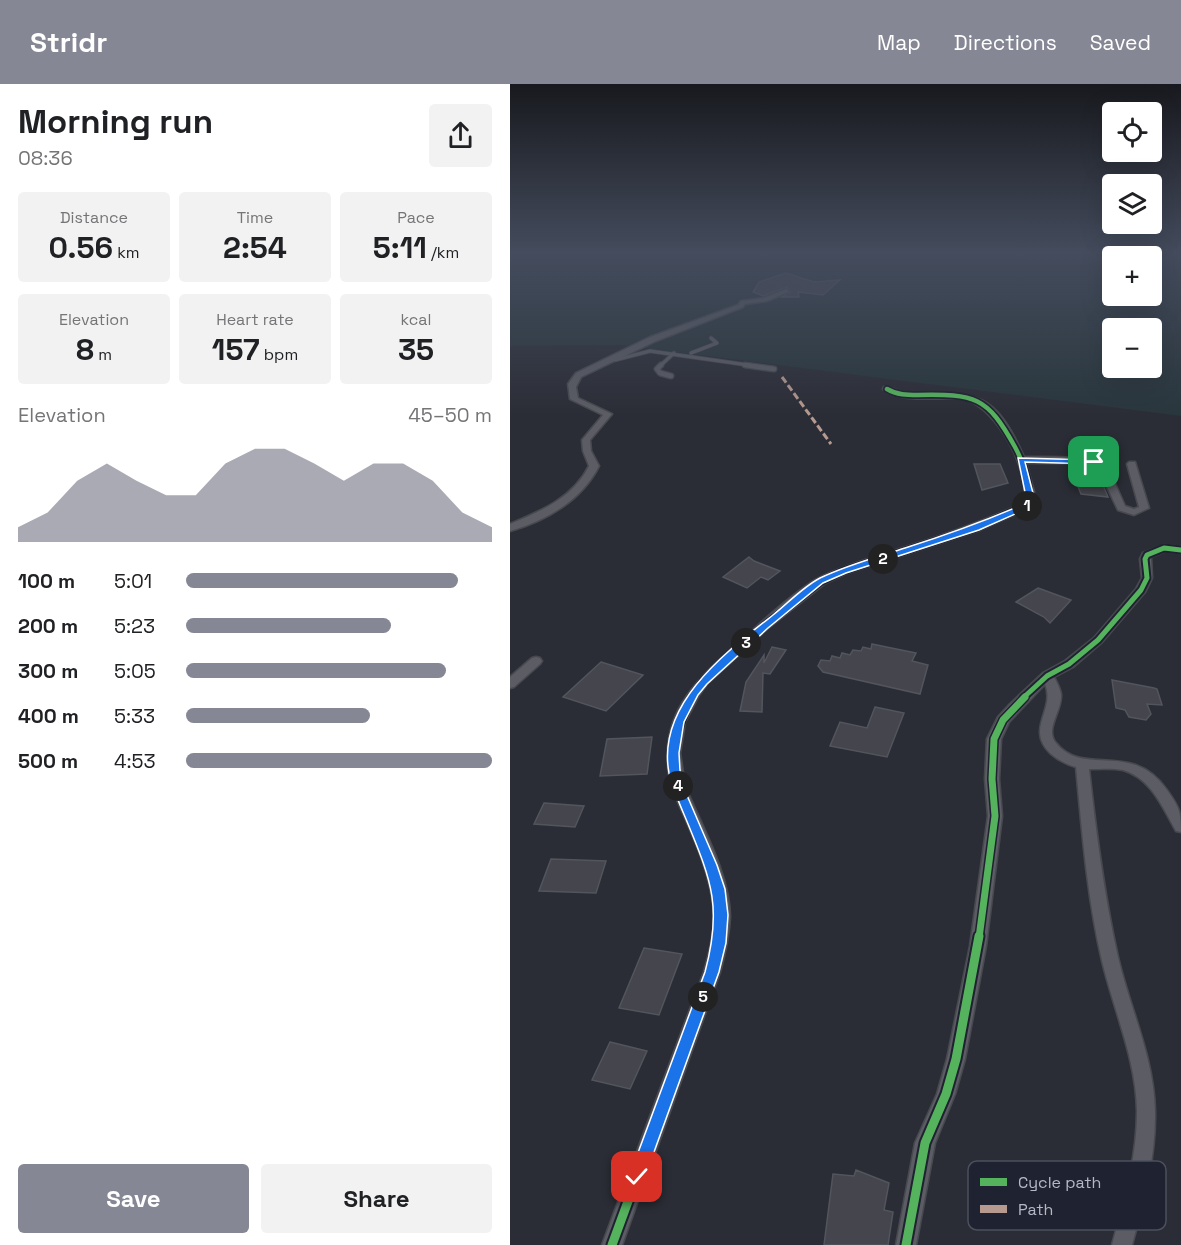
<!DOCTYPE html>
<meta charset="utf-8">
<style>
body{margin:0;font-family:"Space Grotesk",sans-serif;background:#f2f2f2;color:#202124;height:100vh;display:flex;flex-direction:column;font-size:22px;white-space:nowrap}
*{box-sizing:border-box;margin:0}
p{font-size:20px;color:#757577}
.icon{flex:none;width:33px;height:33px;fill:none;stroke:currentColor;stroke-width:2;stroke-linecap:round;stroke-linejoin:round}
.map{position:relative;flex:1;overflow:hidden}
.drawer{display:flex;flex-direction:column;background:#fff;width:510px}
.drawer>*{flex:none}
.buttons{position:absolute;left:592px;top:18px;display:grid;gap:12px}
.buttons a{display:grid;place-items:center;width:60px;height:60px;border-radius:6px;background:#fff;box-shadow:0 6px 24px #0002;font-size:30px}
.pin{position:absolute;display:grid;place-items:center;width:51px;height:51px;color:#fff;margin:-26px;border-radius:12px;box-shadow:0 3px 9px #0006}
.km{position:absolute;width:30px;height:30px;margin:-15px;border-radius:50%;background:#222;color:#fff;font-size:16px;line-height:30px;text-align:center}
.round{display:grid;place-items:center;flex:none;width:63px;height:63px;border-radius:6px;background:#f2f2f2}
.headline{display:flex;align-items:center;justify-content:space-between;height:102px;padding:0 18px}
h1{font-size:33px;font-weight:800;line-height:45px}
.metrics{display:grid;grid-template-columns:repeat(3,1fr);gap:9px;height:102px;padding:6px 18px}
.metrics div{display:grid;align-content:center;border-radius:6px;background:#f2f2f2;text-align:center}
.metrics b{font-size:30px;font-weight:800}
.metrics small{font-size:16px;font-weight:400}
.metrics p{font-size:16px}
.chart{height:168px;padding:12px 18px}
.chart p{display:flex;justify-content:space-between}
.chart svg{width:100%;height:108px;margin-top:6px;fill:#858794;opacity:.7}
.primary-button{display:flex;gap:12px;margin-top:auto;padding:12px 18px}
.primary-button a{flex:1;height:69px;border-radius:6px;background:#858794;color:#fff;font-size:24px;font-weight:800;line-height:69px;text-align:center}
.primary-button a+a{background:#f2f2f2;color:#202124}
ul{padding:0 18px;list-style:none;font-size:20px}
li{display:grid;grid-template-columns:96px 72px 1fr;align-items:center;height:45px}
li i{height:15px;border-radius:8px;background:#858794}
header{display:flex;align-items:center;gap:36px;box-sizing:border-box;height:84px;padding:0 30px;background:#858794;color:#fff}
header strong{font-size:28px}
nav{display:flex;gap:33px;margin-inline-start:auto;font-size:21px}
main{display:flex;flex:1;min-height:0}
.map>svg:first-child{display:block}
.green{fill:#29363c;fill-rule:evenodd}
.building{fill:#44454d;stroke:#53555d;stroke-width:1.5}
.lines{fill:none;stroke-linecap:round;stroke-linejoin:round}
.lane-far1-casing{stroke:#47494f;stroke-width:4.5}
.lane-casing{stroke:#47494f;stroke-width:7}
.street-casing{stroke:#47494f;stroke-width:3}
.lane-far1{stroke:#5b5c64;stroke-width:3}
.lane{stroke:#5b5c64;stroke-width:4.5}
.street{fill:#5b5c64;fill-rule:evenodd}
.quiet{stroke:#b69a8f;stroke-width:3;stroke-dasharray:7 3;stroke-linecap:butt}
.cycleway-far3-casing{stroke:#1f2230;stroke-width:8}
.cycleway-far2-casing{stroke:#1f2230;stroke-width:9}
.cycleway-far1-casing{stroke:#1f2230;stroke-width:10}
.cycleway-casing{stroke:#1f2230;stroke-width:13}
.cycleway-far3{stroke:#56b35d;stroke-width:4.5}
.cycleway-far2{stroke:#56b35d;stroke-width:5}
.cycleway-far1{stroke:#56b35d;stroke-width:7}
.cycleway{stroke:#56b35d;stroke-width:9}
.route{fill:#1a73e8;stroke:#fff;stroke-width:1.5}
.key{fill:#1f2230;stroke:#4c4f5d;stroke-width:1.5}
.key-label{font-size:16px;fill:#b6b8c7}
</style>
<header>
<strong>Stridr</strong>
<nav><a>Map</a><a>Directions</a><a>Saved</a></nav>
</header>
<main>
<section class="drawer">
<div class="headline"><div><h1>Morning run</h1><p>08:36</p></div><a class="round"><svg class="icon" aria-label="share" viewBox="0 0 24 24"><path d="M12 15V3M7 8l5-5 5 5M5 13v7h14v-7"/></svg></a></div>
<div class="metrics">
<div><p>Distance</p><b>0.56<small> km</small></b></div>
<div><p>Time</p><b>2:54</b></div>
<div><p>Pace</p><b>5:11<small> /km</small></b></div>
</div>
<div class="metrics">
<div><p>Elevation</p><b>8<small> m</small></b></div>
<div><p>Heart rate</p><b>157<small> bpm</small></b></div>
<div><p>kcal</p><b>35</b></div>
</div>
<div class="chart"><p><span>Elevation</span>45–50 m</p>
<svg viewBox="0 0 160 44" preserveAspectRatio="none"><path d="M0 44V38L10 32L20 19L30 12L40 19L50 25L60 25L70 12L80 6L90 6L100 12L110 19L120 12L130 12L140 19L150 32L160 38V44z"/></svg>
</div>
<ul>
<li><b>100 m</b>5:01<i style="width:89%"></i></li>
<li><b>200 m</b>5:23<i style="width:67%"></i></li>
<li><b>300 m</b>5:05<i style="width:85%"></i></li>
<li><b>400 m</b>5:33<i style="width:60%"></i></li>
<li><b>500 m</b>4:53<i style="width:100%"></i></li>
</ul>
<div class="primary-button"><a>Save</a><a>Share</a></div>
</section>
<div class="map">
<svg width="671" height="1161" viewBox="0 0 671 1161">
<rect width="100%" height="100%" fill="#2b2d36"/>
<path class="green" d="M0,168H671V332L110,261L0,262ZM603,172H642V212H603ZM603,244H642V284H603Z"/>
<path class="building" d="M276,189L304,198L330,196L313,211L288,208L289,213H272L280,208L277,203L253,212L243,208L249,198Z
M464,380H490L498,399L472,406Z
M567,382L586,384L598,413L571,410L562,388L570,389Z
M239,473L244,477L270,487L258,496L251,493L237,504L213,493Z
M528,504L561,516L540,539L534,533L506,518Z
M362,560L406,569L402,577L418,581L410,610L313,588L308,582L311,576L320,577L322,572L330,574L332,569L340,571L343,566L351,567L353,563L361,565Z
M262,563L276,566L260,590L253,589L252,628L230,627L236,598L254,571V579Z
M91,578L133,591L96,627L53,613Z
M602,596L644,604L647,605L652,621L637,620L641,630L636,636L619,633L615,626L606,624Z
M365,623L394,629L377,673L320,662L330,638L357,644Z
M142,653L137,690L90,692L97,655Z
M34,719L74,722L65,743L24,740Z
M41,775L96,777L86,809L29,807Z
M134,864L172,870L149,931L109,924Z
M100,958L137,967L120,1005L82,996Z
M346,1086L379,1099L374,1126L383,1128L378,1161H314L323,1090L344,1092Z"/>
<g class="lines">
<g class="lane-far1-casing">
<path id="lane-far1" d="M181,269L207,259L201,254
M105,276L140,267L245,282
M150,282L164,269"/>
</g>
<g class="lane-casing">
<path id="lane" d="M151,281L147,285L150,289L161,292
M235,281L264,285"/>
</g>
<g class="street-casing">
<path id="street" d="M276,205L278,206V208L257,217L235,220L233,223L146,257L71,293L66,303L68,314L102,330L80,356L81,367L89,382C72,416 36,437 0,447V440C31,427 63,414 79,382L73,367L72,356L93,331L60,315L58,300L66,289L140,253L228,221L231,217L254,214Z
M374,303C382,303 391,309 401,309C468,309 484,307 514,373C532,373 585,371 597,382L615,422L624,425L629,423L617,380L619,378H625L639,424L624,431L608,426L587,382L558,379H516L524,408L521,423L470,446L337,489L314,500L258,544L197,600L189,611L175,638L170,669L175,702C191,741 220,791 220,833C219,852 215,870 210,888L112,1161H92L194,888C199,869 205,849 204,829C201,785 178,742 161,702C144,626 191,593 241,548C258,532 290,504 309,494C337,480 369,472 399,462C438,450 476,436 514,419C520,386 488,325 455,315C434,312 388,320 373,305Z
M654,461L671,463V469L655,467L641,473L642,494L635,508L592,558L563,583L544,593C547,599 550,604 551,610C553,626 534,645 546,659C574,694 621,655 657,706C669,723 671,727 671,748L666,747C653,724 641,694 613,686C602,684 590,685 579,685C586,748 594,811 608,873C620,925 644,973 645,1027C646,1073 634,1117 622,1161H602C614,1117 627,1073 627,1027C626,975 604,927 592,877C577,813 572,747 566,683C555,680 548,676 540,669C515,644 546,626 535,600L499,638L491,655L489,695L492,732L476,862L455,975L445,1010L425,1059L406,1161H386L405,1059L427,1010L437,975L460,862L478,732L475,695L477,655L488,633L500,620L533,589L555,577L584,554L626,505L632,494L630,475L633,469Z
M26,573L30,574L32,577L30,580L4,603L0,604V593L22,574Z"/>
</g>
<use href="#lane-far1" class="lane-far1"/>
<use href="#lane" class="lane"/>
<use href="#street" class="street"/>
<path class="quiet" d="M272,293L321,360"/>
<g class="cycleway-far3-casing">
<path id="cycleway-far3" d="M377,305C387,311 397,311 408,311C465,310 477,312 505,363C514,380 522,402 518,421L503,428"/>
</g>
<g class="cycleway-far2-casing">
<path id="cycleway-far2" d="M181,614L193,597L254,542L310,498L333,487L466,444L506,426
M513,614L537,592L559,580L588,556L631,506L637,494L635,475L637,471L654,464L671,466"/>
</g>
<g class="cycleway-far1-casing">
<path id="cycleway-far1" d="M182,613C166,643 160,669 168,702C190,754 214,796 210,854
M469,854L485,732L482,695L484,655L493,636L515,613"/>
</g>
<g class="cycleway-casing">
<path id="cycleway" d="M102,1161L202,888L210,852
M396,1161L415,1059L436,1010L446,975L469,852"/>
</g>
<use href="#cycleway-far3" class="cycleway-far3"/>
<use href="#cycleway-far2" class="cycleway-far2"/>
<use href="#cycleway-far1" class="cycleway-far1"/>
<use href="#cycleway" class="cycleway"/>
</g>
<linearGradient id="sky" x2="0" y2="1"><stop stop-color="#18191e"/><stop offset="0.51" stop-color="#444c5d"/><stop offset="1" stop-color="#444c5d" stop-opacity="0"/></linearGradient>
<rect width="671" height="331" fill="url(#sky)"/>
<path class="route" d="M508,374L584,376L587,378L584,380L515,378L524,413L521,423L469,446L336,489L313,499L258,544L197,600L188,611L174,638L169,669L170,686L173,702L207,781L215,805L218,831L216,859L209,888L135,1093L133,1098L127,1101L121,1098L119,1093L195,888C212,825 202,798 178,740C171,723 163,706 159,689C146,620 216,568 263,531C278,519 293,503 310,494C337,481 367,473 395,464C436,451 475,437 514,420L516,413Z"/>
<rect x="458" y="1077" width="198" height="69" rx="9" class="key"/>
<rect x="470" y="1094" width="27" height="8" fill="#56b35d"/>
<rect x="470" y="1121" width="27" height="8" fill="#b69a8f"/>
<g class="key-label">
<text x="508" y="1104">Cycle path</text>
<text x="508" y="1131">Path</text>
</g>
</svg>
<div class="buttons">
<a><svg class="icon" aria-label="locate" viewBox="0 0 24 24"><circle cx="12" cy="12" r="6"/><path d="M12 2v4M12 18v4M2 12h4M18 12h4"/></svg></a>
<a><svg class="icon" aria-label="layers" viewBox="0 0 24 24"><path d="M12 4l9 5-9 5-9-5zM3 14l9 5 9-5"/></svg></a>
<a>+</a>
<a>−</a>
</div>
<div class="pin" style="left:584px;top:378px;background:#1e9e55"><svg class="icon" aria-label="arrive" viewBox="0 0 24 24"><path d="M6 21V4h12l-3 4 3 4H6"/></svg></div>
<div class="pin" style="left:127px;top:1093px;background:#d93025"><svg class="icon" aria-label="check" viewBox="0 0 24 24"><path d="M5 12l5 5 9-10"/></svg></div>
<b class="km" style="left:517px;top:422px">1</b>
<b class="km" style="left:373px;top:475px">2</b>
<b class="km" style="left:236px;top:559px">3</b>
<b class="km" style="left:168px;top:702px">4</b>
<b class="km" style="left:193px;top:913px">5</b>
</div>
</main>
